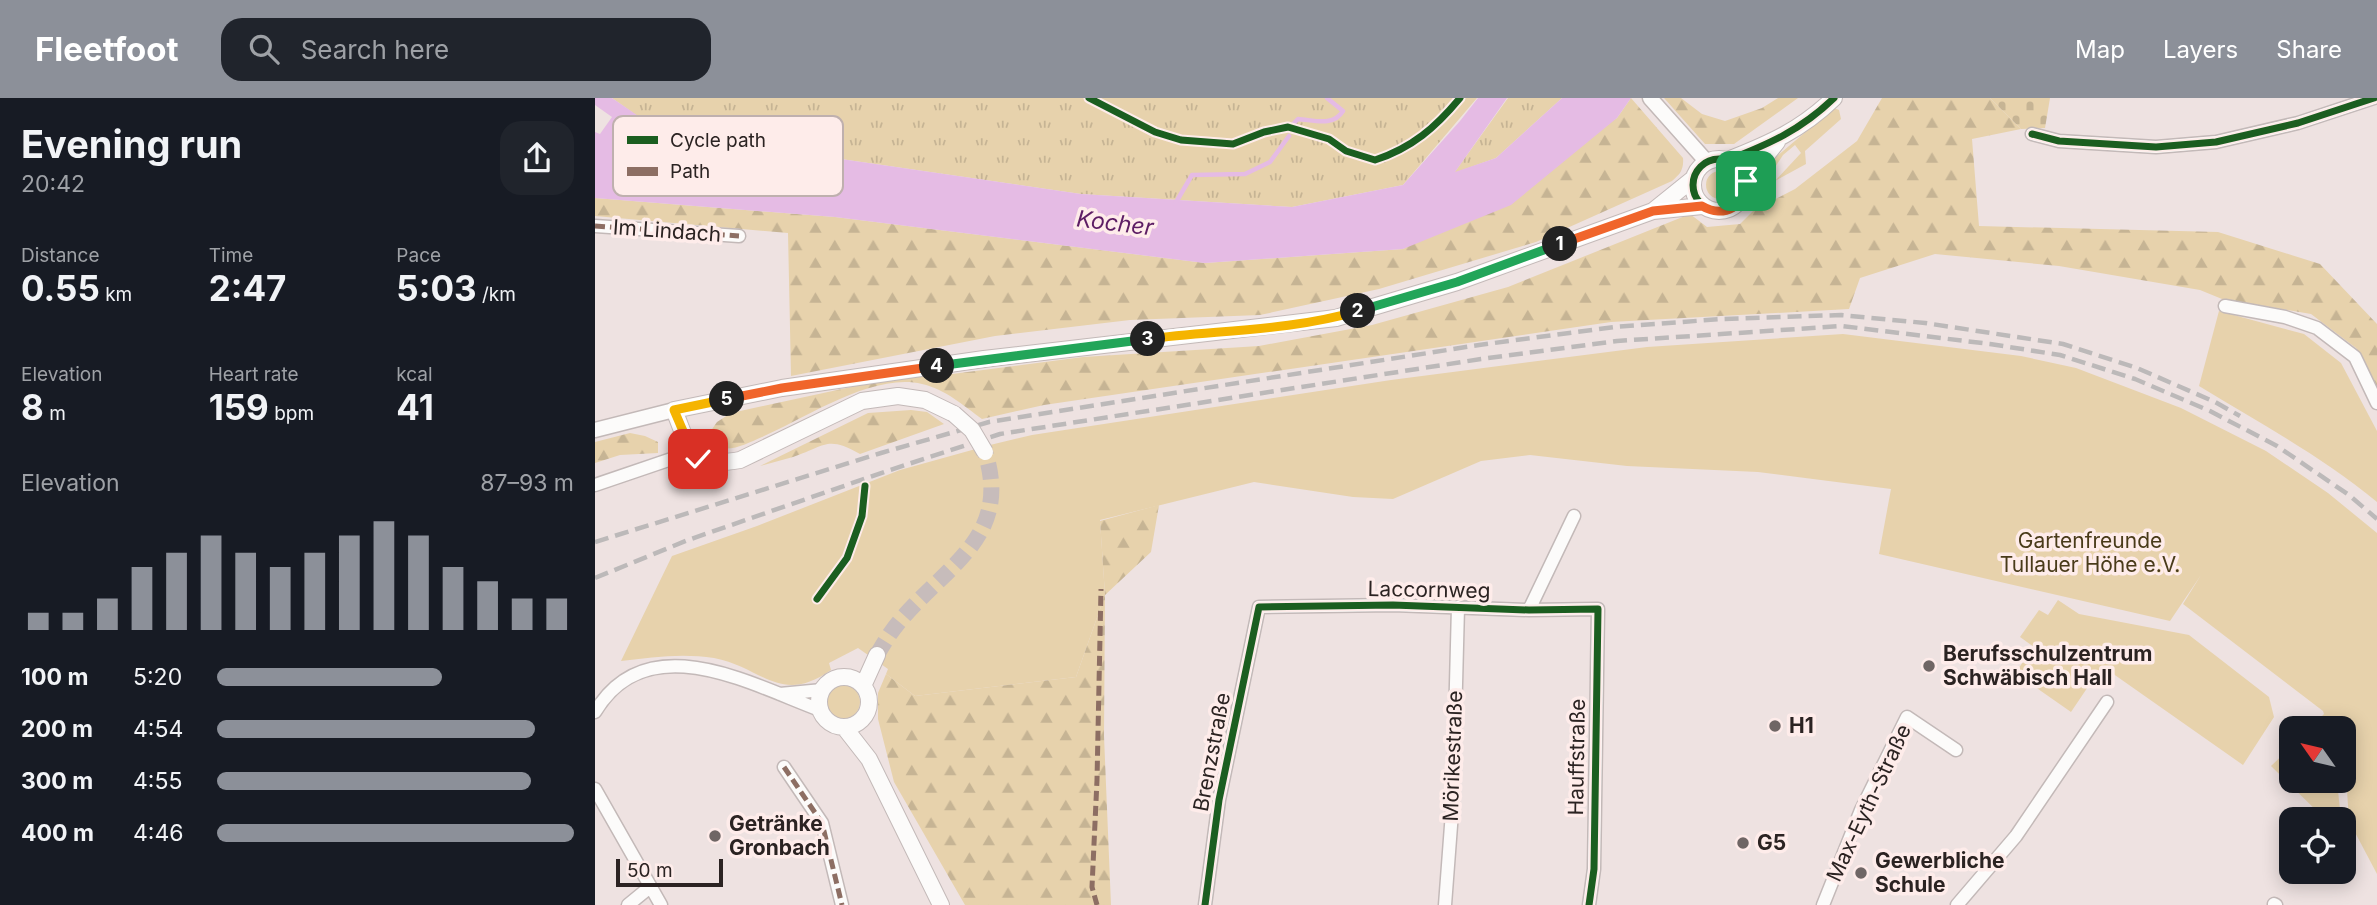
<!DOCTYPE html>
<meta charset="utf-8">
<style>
body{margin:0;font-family:Inter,sans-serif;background:#20242c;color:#f1f3f6;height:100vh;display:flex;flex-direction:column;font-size:26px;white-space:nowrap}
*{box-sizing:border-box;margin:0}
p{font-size:23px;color:#9ea1a6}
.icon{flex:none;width:38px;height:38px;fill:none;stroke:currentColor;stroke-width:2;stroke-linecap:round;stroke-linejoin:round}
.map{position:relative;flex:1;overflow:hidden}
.sheet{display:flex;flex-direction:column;background:#171b24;width:595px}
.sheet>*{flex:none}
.needle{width:46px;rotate:304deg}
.controls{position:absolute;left:1684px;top:618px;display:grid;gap:14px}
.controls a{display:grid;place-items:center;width:77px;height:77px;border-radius:14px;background:#171b24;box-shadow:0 4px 18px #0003;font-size:35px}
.scale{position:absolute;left:21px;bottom:18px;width:107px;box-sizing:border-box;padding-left:7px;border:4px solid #2b2322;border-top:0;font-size:19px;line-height:24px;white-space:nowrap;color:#2b2322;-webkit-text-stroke:5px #feecea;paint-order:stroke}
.pin{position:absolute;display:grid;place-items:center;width:60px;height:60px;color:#fff;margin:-30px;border-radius:14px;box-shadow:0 4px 10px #0006}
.km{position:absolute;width:35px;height:35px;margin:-18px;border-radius:50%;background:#222;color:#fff;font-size:19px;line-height:35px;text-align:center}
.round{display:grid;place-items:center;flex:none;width:74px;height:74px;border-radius:21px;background:#20242c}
.overview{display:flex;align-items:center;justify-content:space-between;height:119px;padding:0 21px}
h1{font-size:38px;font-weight:700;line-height:52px}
.figures{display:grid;grid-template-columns:repeat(3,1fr);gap:10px;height:119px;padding:7px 21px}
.figures div{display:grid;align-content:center}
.figures b{font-size:35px;font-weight:700}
.figures small{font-size:19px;font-weight:400}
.figures p{font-size:19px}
.chart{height:196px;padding:14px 21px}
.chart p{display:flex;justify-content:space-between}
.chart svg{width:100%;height:126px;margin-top:7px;stroke:#8c9099;stroke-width:6}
ul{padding:0 21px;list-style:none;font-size:23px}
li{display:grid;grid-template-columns:112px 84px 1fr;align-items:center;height:52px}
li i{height:18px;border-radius:9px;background:#8c9099}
header{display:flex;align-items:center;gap:42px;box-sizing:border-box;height:98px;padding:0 35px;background:#8c9099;color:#fff}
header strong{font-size:33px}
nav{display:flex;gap:38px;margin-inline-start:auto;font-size:24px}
.search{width:490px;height:63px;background:#20242c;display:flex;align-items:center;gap:18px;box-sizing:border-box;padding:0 24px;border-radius:21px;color:#9ea1a6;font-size:26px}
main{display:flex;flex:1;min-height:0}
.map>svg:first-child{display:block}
.green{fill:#e7d2ac}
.forest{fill:url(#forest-firs)}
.cemetery{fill:url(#cemetery-stones)}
.park{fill:url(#park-tufts)}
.water{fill:#e5bbe4}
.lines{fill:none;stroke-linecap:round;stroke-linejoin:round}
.stream{stroke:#e5bbe4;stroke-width:4.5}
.secondary-tunnel{stroke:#c7bcbb;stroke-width:16;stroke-dasharray:16 8;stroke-linecap:butt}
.minor-casing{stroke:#c3b9b8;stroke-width:15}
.tertiary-casing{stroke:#c3b9b8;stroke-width:17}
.secondary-casing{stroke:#c3b9b8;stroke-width:18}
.minor{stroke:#fcfbfa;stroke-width:12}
.tertiary{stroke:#fcfbfa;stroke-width:14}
.secondary{stroke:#fcfbfa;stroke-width:16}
.rail{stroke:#bcb9b9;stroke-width:4.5;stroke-dasharray:14 7;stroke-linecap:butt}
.secondary-bridge-casing{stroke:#c3b9b8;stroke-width:18;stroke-linecap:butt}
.secondary-bridge{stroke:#fcfbfa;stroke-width:16}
.quiet{stroke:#8d6e63;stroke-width:5;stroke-dasharray:10 5;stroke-linecap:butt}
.cycleway-casing{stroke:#feecea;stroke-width:11}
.cycleway{stroke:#1b5e20;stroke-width:7}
.split-1-casing{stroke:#fff;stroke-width:14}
.split-2-casing{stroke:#fff;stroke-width:14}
.split-3-casing{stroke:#fff;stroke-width:14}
.split-4-casing{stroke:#fff;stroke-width:14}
.split-5-casing{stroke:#fff;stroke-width:14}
.split-6-casing{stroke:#fff;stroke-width:14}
.split-1{stroke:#f0652b;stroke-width:9}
.split-2{stroke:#22a559;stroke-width:9}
.split-3{stroke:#f5b400;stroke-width:9}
.split-4{stroke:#22a559;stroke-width:9}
.split-5{stroke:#f0652b;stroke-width:9}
.split-6{stroke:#f5b400;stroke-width:9}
.poi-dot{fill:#6f6665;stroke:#feecea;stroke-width:2.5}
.labels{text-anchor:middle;stroke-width:7;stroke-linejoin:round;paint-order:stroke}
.street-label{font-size:21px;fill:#2b2322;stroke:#feecea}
.park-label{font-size:21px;fill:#493b1a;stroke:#feecea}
.poi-label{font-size:21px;font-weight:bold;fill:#2b2322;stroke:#feecea;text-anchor:start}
.water-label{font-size:23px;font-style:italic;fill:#5d1d64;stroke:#feecea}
.key{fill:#feecea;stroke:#bfb0ae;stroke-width:2}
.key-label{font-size:19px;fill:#2b2322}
</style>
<header>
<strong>Fleetfoot</strong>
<div class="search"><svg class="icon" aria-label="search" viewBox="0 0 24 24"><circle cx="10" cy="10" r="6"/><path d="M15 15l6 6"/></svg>Search here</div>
<nav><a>Map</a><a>Layers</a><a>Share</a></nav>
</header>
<main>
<section class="sheet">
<div class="overview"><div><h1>Evening run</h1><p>20:42</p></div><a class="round"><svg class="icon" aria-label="share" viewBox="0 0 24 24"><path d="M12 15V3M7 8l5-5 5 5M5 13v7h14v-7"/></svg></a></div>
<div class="figures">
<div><p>Distance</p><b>0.55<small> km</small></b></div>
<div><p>Time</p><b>2:47</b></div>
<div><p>Pace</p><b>5:03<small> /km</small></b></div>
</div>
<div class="figures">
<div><p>Elevation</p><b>8<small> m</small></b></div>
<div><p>Heart rate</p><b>159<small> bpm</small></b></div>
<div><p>kcal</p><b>41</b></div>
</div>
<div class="chart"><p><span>Elevation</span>87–93 m</p>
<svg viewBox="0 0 160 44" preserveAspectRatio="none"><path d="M5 44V38M15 44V38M25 44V33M35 44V22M45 44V17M55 44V11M65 44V17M75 44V22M85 44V17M95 44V11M105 44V6M115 44V11M125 44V22M135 44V27M145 44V33M155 44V33"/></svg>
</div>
<ul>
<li><b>100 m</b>5:20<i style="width:63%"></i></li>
<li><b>200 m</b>4:54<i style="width:89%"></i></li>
<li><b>300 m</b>4:55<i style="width:88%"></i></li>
<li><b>400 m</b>4:46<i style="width:100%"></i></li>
</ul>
</section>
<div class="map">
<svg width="1782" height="807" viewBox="0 0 1782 807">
<defs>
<pattern id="forest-firs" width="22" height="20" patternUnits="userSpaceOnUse" patternTransform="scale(1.75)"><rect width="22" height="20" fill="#e7d2ac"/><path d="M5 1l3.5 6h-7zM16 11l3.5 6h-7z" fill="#c6b494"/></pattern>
<pattern id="cemetery-stones" width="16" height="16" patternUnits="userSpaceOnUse" patternTransform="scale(1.75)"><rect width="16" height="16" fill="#e7d2ac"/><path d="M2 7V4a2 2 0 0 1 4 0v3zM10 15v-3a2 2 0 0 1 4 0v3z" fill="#c6b494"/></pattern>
<pattern id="park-tufts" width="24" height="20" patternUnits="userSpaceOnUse" patternTransform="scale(1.75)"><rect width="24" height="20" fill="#e7d2ac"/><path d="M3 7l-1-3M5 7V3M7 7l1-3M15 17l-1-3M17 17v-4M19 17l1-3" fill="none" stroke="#c6b494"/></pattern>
</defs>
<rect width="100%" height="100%" fill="#eee2e1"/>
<path class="green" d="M1239,10L1244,12L1246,21L1210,53L1211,66L1180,83L1206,55L1200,47L1188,57L1171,83L1172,87L1158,88L1156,86L1169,69Z
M1111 87a14 14 0 1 1 28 0a14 14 0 1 1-28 0Z
M1624,213L1709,236L1746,265L1782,333V404C1727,359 1665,325 1604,288Z
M1248,236L1426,258L1481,270L1586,310L1671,353L1733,395L1782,435V776L1754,723L1748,630H1715L1729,616L1728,613L1588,506L1606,477L1575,523L1284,456L1296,391L1163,374L1032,368L935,357L886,363L798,401L758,399L659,384L505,422L510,497L481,579L320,598L291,576L293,571L263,550L234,565L236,572C185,608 167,569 119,560C88,555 57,559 26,563L77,458L162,428L305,372L395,347L437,337L796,282L1052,249Z
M1463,502L1484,516L1594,537L1674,599L1679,619L1648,667L1507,568L1476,614L1420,575L1439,549L1425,539L1444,512L1453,517Z
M231 604a17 17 0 1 1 34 0a17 17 0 1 1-34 0Z
M1696,649V682L1742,683L1746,721H1730L1676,668Z"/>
<path class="forest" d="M1036,0L1088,60C1089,71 1085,76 1077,83L941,144L784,191L665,217L535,222L400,238L196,278L193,135L0,118V100L240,119L610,165L808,151L1022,20Z
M1069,0H1086L1107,16L1130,23L1167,10L1183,0H1203L1139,46H1110Z
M1287,0H1395L1426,31L1377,41L1384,128L1623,134L1725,166L1782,226V289L1761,250L1716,216L1627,201L1605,192L1464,168L1340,156L1265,180L1254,211L1016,224L449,307L387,321C369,308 350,291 327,286C278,274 211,320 167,339C155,344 139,353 126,350C122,349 119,347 116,346L113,337L122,324L136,315L293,281L357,276L488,259L664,248L777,227L913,189L1095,116L1112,129L1145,126L1159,112L1200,91L1262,43Z
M316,312L332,314L349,326L265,356C232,337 230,348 198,359C187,362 176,365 165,368L273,315Z
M35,335L50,338L63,344V355L25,357L0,365V344Z
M564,407L556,454L510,497L509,638L516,807H370L299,684L283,621V595L291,576L320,598L481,579L510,497L505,423Z"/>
<path class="cemetery" d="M1395,0H1455L1450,30L1426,31Z"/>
<path class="park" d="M17,0H882L808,87L697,109L486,96L184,52L116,41L51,24Z
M913,0H967L901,60L859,75Z"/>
<path class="water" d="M0,0H17L52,24L116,41L184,52L486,96L697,109L808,87L865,23L883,0H912L860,74L901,60L967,0H1036L1022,20L916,107L808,151L610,165L240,119L0,100V34L5,36L17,19L0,7Z"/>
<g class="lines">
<path class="stream" d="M698,26L703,21C719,22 738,29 748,13L732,0
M580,106L597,77L650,76L675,64L694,38"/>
<path class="secondary-tunnel" d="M282,557C290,543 298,530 310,517C357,464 416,436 390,354"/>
<g class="minor-casing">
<path id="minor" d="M1437,36L1464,43L1561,49L1621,44L1703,25L1779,0
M0,128L144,138
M1630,208L1690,219L1722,230L1760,259L1782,305
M0,387L97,354
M934,512L979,418
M185,596L227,592
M0,614C52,527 155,586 225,612
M189,669L227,725L247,807
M0,691L66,807
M1679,806L1681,807
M33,807L55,789
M610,807L624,702L664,509L798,507L934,512L1003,511L999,771L994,807
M850,807L858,701L863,509
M1228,807L1266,712L1312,619L1361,652
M1362,807L1421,738L1512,604"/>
</g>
<g class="tertiary-casing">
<path id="tertiary" d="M1055,0L1112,64
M0,332L79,312"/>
</g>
<g class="secondary-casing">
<path id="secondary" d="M1098 87a26 26 0 1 1 52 0a26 26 0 1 1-52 0Z
M1133,62C1174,46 1206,32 1239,0
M1151,83L1182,44
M1058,113L1099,80
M359,316L330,302L303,298L267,303L145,362C94,371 96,353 79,312L187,290L389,261L741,220L862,184L1058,113L1107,108
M224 604a25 25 0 1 1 50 0a25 25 0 1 1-50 0Z
M268,588L282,557
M249,629L274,661L346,807"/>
</g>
<use href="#minor" class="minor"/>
<use href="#tertiary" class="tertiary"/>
<use href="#secondary" class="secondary"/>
<path class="rail" d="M0,444L286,355L394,324L884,247L1019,229L1127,221L1246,217L1330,225L1468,246L1542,270L1620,304L1645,318
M0,480L93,442L292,373L405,336L886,261L1022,243L1247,228L1395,246L1465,257L1540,281L1615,313L1682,348L1754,397L1782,421"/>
<g class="secondary-bridge-casing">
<path id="secondary-bridge" d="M359,316L377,332L390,354"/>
</g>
<use href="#secondary-bridge" class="secondary-bridge"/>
<path class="quiet" d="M0,128L144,138
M189,669L227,725L247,807
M502,807L497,789L502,682L506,491"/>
<g class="cycleway-casing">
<path id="cycleway" d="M494,0L560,34L586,42L638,46L669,34L693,29L734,41L751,53L780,62C817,50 841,29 865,0
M1437,36L1464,43L1561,49L1621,44L1703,25L1779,0
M1098 87a26 26 0 1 1 52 0a26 26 0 1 1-52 0Z
M1133,62C1174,46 1206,32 1239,0
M222,501L252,460L267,418L270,388
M610,807L624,702L664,509L798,507L934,512L1003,511L999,771L994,807"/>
</g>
<use href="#cycleway" class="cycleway"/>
</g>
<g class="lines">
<g class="split-1-casing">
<path id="split-1" d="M965,146L1058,113L1107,108C1129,121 1151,108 1151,83"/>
</g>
<g class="split-2-casing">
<path id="split-2" d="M763,213L862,184L965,146"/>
</g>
<g class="split-3-casing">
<path id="split-3" d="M553,241C622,232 696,233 763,213"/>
</g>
<g class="split-4-casing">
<path id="split-4" d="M342,268L553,241"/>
</g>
<g class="split-5-casing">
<path id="split-5" d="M132,301L187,290L342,268"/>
</g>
<g class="split-6-casing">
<path id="split-6" d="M103,361L97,354L79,312L132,301"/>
</g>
<use href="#split-1" class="split-1"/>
<use href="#split-2" class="split-2"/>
<use href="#split-3" class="split-3"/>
<use href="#split-4" class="split-4"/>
<use href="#split-5" class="split-5"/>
<use href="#split-6" class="split-6"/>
</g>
<g class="poi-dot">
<circle cx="1334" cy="568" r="7"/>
<circle cx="1180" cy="628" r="7"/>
<circle cx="120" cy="738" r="7"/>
<circle cx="1148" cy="745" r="7"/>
<circle cx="1266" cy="775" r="7"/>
</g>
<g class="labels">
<g class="street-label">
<text transform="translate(72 133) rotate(4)" y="7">Im Lindach</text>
<text transform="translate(834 492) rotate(1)" y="7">Laccornweg</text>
<text transform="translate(617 654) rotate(-79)" y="7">Brenzstraße</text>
<text transform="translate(858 658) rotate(-88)" y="7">Mörikestraße</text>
<text transform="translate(982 659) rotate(-89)" y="7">Hauffstraße</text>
<text transform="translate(1274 705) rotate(-65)" y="7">Max-Eyth-Straße</text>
</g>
<g class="park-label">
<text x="1495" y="450">Gartenfreunde<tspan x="1495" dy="24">Tullauer Höhe e.V.</tspan></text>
</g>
<g class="poi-label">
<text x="1348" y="563">Berufsschulzentrum<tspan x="1348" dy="24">Schwäbisch Hall</tspan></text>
<text x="1194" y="635">H1</text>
<text x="134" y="733">Getränke<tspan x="134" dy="24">Gronbach</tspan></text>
<text x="1162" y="752">G5</text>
<text x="1280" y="770">Gewerbliche<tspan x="1280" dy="24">Schule</tspan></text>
</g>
<g class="water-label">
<text transform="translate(520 125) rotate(7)" y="8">Kocher</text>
</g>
</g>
<rect x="18" y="18" width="230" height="80" rx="10" class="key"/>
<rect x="32" y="38" width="31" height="8" fill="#1b5e20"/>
<rect x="32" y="69" width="31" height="9" fill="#8d6e63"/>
<g class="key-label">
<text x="75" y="49">Cycle path</text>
<text x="75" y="80">Path</text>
</g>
</svg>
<div class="controls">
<a><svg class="needle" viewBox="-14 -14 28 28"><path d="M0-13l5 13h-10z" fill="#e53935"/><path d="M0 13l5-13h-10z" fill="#9ea1a6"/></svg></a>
<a><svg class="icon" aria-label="locate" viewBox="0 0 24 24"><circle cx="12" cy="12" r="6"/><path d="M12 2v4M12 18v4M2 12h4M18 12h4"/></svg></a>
</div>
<div class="scale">50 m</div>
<div class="pin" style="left:1151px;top:83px;background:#1e9e55"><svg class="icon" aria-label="arrive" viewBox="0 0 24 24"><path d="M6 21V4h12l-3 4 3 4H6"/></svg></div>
<div class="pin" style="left:103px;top:361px;background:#d93025"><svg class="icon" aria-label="check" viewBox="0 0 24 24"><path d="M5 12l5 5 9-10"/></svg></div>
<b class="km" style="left:965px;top:146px">1</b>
<b class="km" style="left:763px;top:213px">2</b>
<b class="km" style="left:553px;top:241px">3</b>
<b class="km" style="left:342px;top:268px">4</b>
<b class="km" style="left:132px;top:301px">5</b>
</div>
</main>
